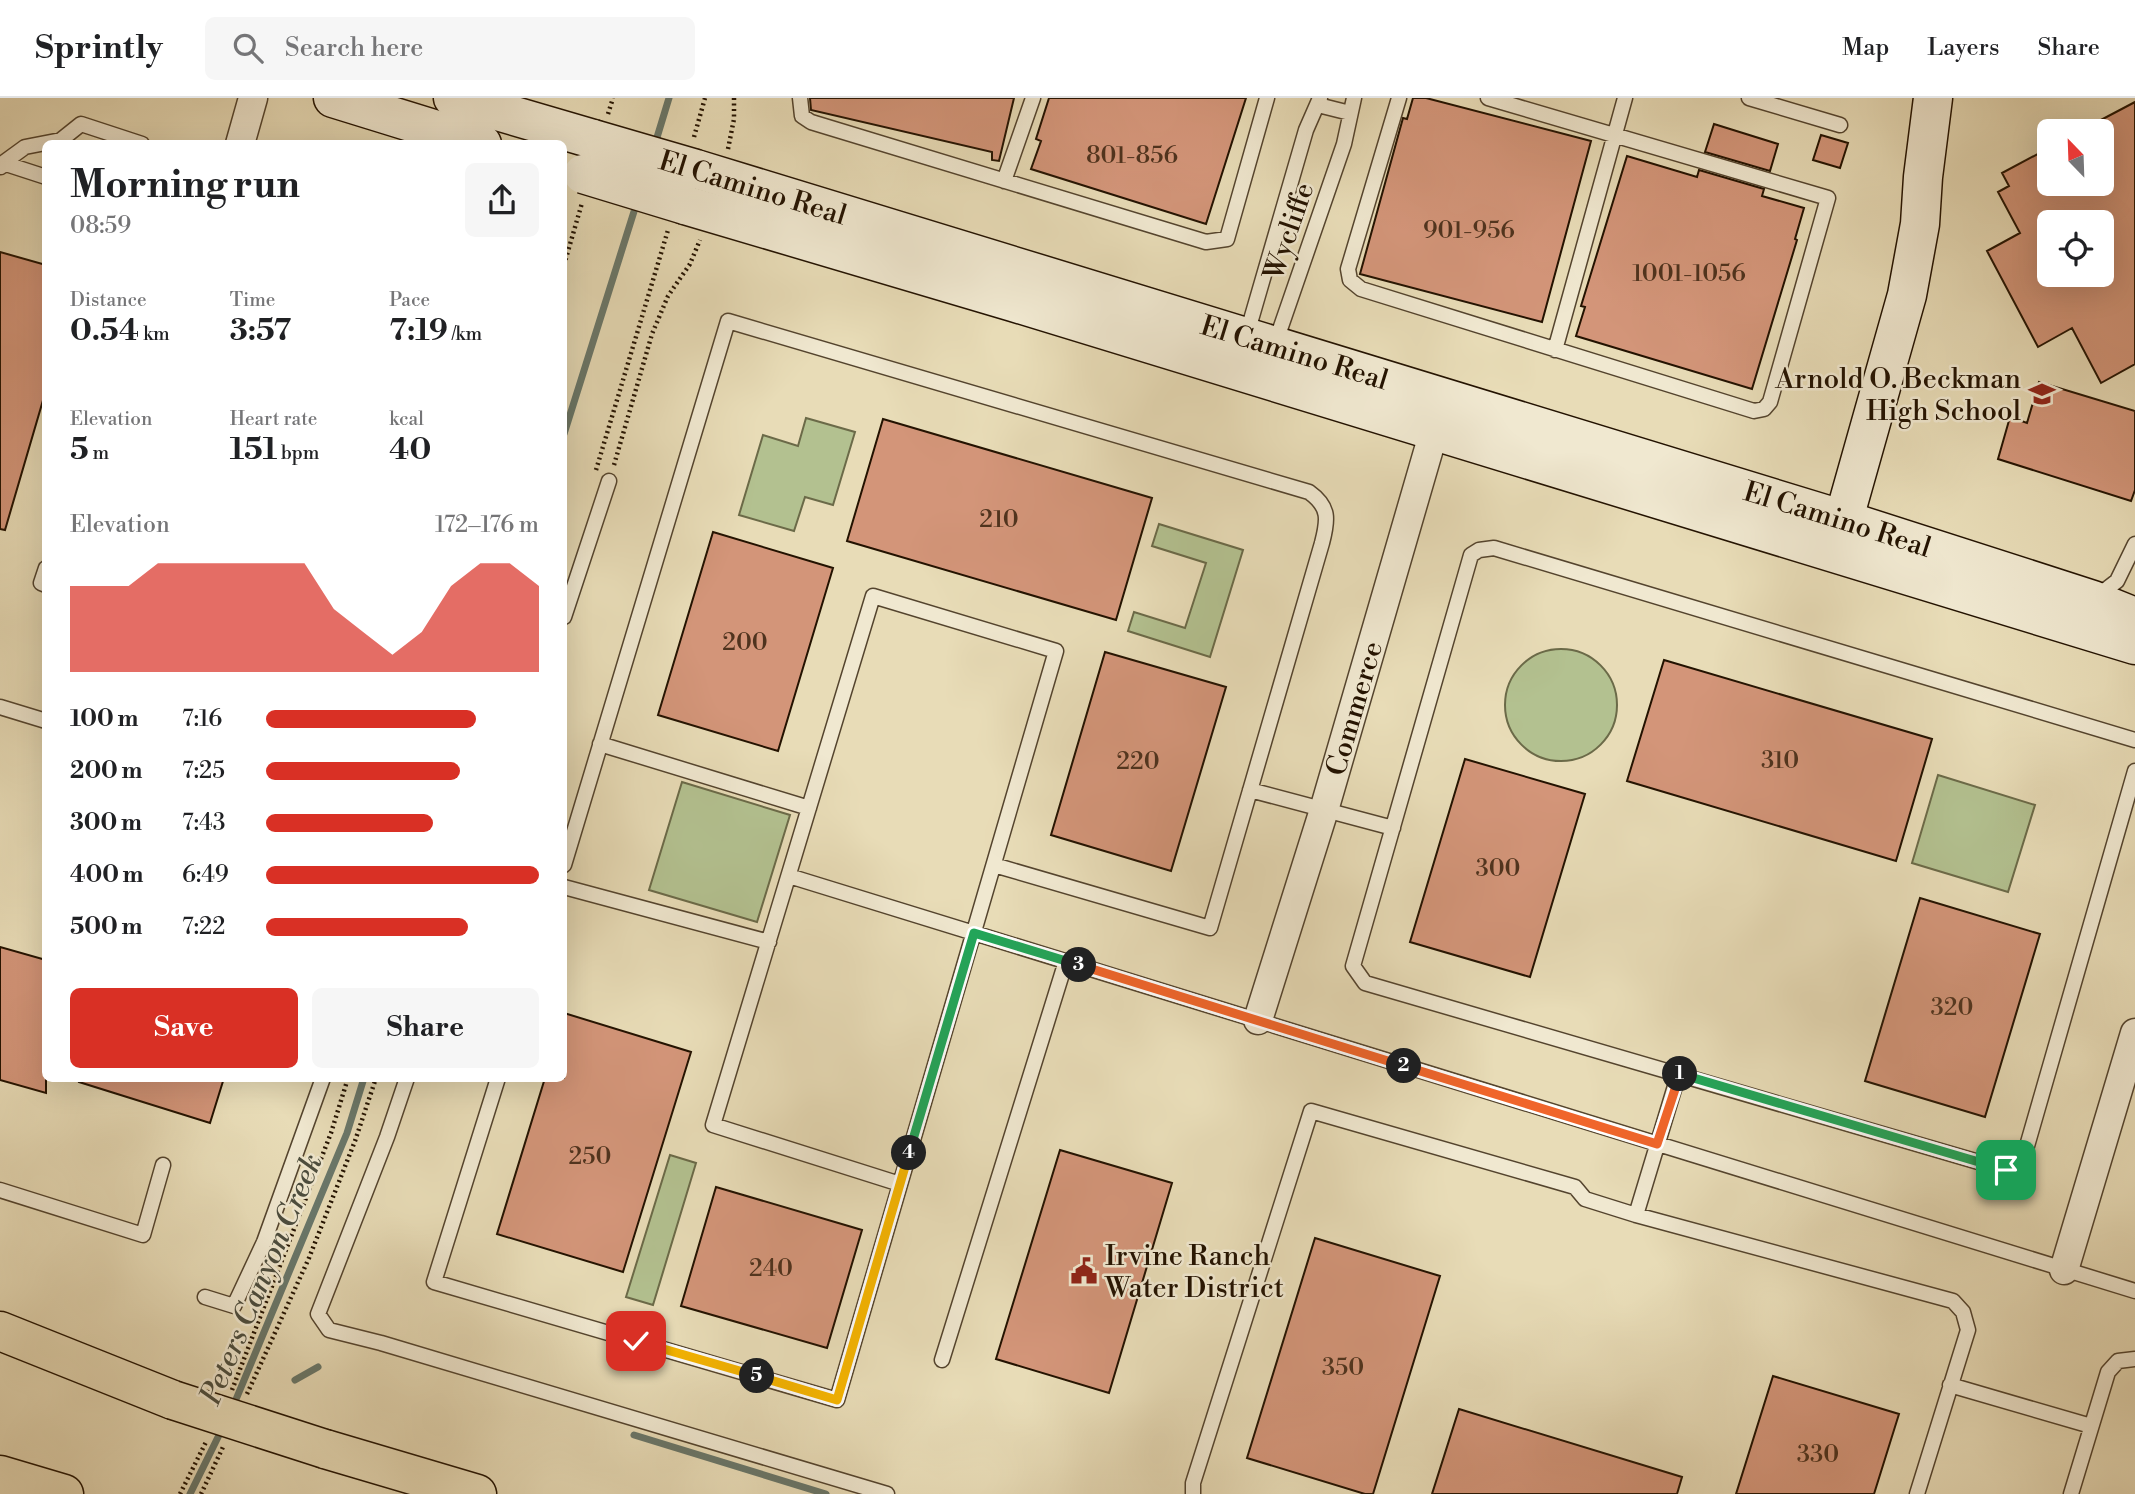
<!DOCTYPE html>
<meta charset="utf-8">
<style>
body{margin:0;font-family:"Libre Bodoni",serif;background:#f6f6f6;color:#202124;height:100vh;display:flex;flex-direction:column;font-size:26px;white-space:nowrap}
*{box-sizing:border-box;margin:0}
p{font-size:23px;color:#757577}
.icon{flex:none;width:38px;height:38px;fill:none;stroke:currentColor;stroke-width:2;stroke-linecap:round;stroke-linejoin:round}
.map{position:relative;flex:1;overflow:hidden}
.drawer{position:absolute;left:42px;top:42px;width:525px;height:942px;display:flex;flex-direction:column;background:#fff;border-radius:10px;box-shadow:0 7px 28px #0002}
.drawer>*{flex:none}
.needle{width:46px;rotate:337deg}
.buttons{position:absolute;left:2037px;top:21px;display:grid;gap:14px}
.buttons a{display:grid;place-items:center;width:77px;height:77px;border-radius:10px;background:#fff;box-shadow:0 7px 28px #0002;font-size:35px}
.pin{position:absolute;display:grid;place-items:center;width:60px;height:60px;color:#fff;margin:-30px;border-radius:14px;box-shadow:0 4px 10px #0006}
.km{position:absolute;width:35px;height:35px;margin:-18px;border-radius:50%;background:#222;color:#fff;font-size:19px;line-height:35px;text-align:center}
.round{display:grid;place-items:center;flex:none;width:74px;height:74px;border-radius:10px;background:#f6f6f6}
.summary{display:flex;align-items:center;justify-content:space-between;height:119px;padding:0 28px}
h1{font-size:38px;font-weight:800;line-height:52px}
.figures{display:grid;grid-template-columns:repeat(3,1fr);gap:10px;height:119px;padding:7px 28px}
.figures div{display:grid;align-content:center}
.figures b{font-size:30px;font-weight:800}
.figures small{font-size:19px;font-weight:400}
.figures p{font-size:19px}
.chart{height:196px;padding:14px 28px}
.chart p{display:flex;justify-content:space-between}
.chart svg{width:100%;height:126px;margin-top:7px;fill:#d93025;opacity:.7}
.cta{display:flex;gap:14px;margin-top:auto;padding:14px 28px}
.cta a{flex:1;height:80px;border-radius:10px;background:#d93025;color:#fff;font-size:28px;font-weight:800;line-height:80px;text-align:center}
.cta a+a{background:#f6f6f6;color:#202124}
ul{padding:0 28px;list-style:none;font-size:23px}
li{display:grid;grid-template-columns:112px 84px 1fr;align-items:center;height:52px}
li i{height:18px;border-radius:9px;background:#d93025}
header{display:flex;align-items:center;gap:42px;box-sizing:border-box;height:98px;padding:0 35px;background:#fff;border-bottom:2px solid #e0e0e0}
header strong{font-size:33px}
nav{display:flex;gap:38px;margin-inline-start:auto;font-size:24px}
.search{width:490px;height:63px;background:#f6f6f6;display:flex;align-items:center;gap:18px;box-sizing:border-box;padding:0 24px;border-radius:10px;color:#757577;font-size:26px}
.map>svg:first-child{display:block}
.green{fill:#b3c190;stroke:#6b6a48;stroke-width:2}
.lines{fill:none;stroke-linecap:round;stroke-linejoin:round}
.stream{stroke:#69776a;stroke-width:7}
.building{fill:#d39579;stroke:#231200;stroke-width:2;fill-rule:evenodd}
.lane-casing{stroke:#54442e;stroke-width:17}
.street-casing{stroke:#54442e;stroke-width:31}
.secondary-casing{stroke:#231200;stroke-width:41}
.highway-casing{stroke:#231200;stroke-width:41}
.path{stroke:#231200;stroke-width:4.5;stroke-dasharray:2 3.5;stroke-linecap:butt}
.lane{stroke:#f0e8d0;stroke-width:14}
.street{stroke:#f0e8d0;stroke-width:28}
.secondary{stroke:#f0e8d0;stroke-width:38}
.highway{stroke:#e8dcb7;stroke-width:38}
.secondary-bridge-casing{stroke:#231200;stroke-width:41;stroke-linecap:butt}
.highway-bridge-casing{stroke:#231200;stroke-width:41;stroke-linecap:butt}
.secondary-bridge{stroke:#f0e8d0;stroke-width:38}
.highway-bridge{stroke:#e8dcb7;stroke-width:38}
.split-1-casing{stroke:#fff;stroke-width:14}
.split-2-casing{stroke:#fff;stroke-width:14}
.split-3-casing{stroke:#fff;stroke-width:14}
.split-4-casing{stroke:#fff;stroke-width:14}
.split-5-casing{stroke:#fff;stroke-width:14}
.split-6-casing{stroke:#fff;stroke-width:14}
.split-1{stroke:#22a559;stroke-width:9}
.split-2{stroke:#f0652b;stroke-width:9}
.split-3{stroke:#f0652b;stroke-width:9}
.split-4{stroke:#22a559;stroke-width:9}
.split-5{stroke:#f5b400;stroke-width:9}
.split-6{stroke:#f5b400;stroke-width:9}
.labels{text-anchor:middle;stroke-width:5;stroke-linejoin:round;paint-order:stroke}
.number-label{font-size:24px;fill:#4f331e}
.street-label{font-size:28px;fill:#231200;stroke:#f0e8d0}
.poi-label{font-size:28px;fill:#231200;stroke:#f0e8d0;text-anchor:end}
.water-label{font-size:30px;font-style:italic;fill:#4c4d3e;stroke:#f0e8d0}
</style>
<header>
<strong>Sprintly</strong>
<div class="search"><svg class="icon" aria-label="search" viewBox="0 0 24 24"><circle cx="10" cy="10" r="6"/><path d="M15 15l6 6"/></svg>Search here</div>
<nav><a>Map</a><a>Layers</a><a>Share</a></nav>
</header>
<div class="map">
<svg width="2135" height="1396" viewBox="0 0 2135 1396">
<rect width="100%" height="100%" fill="#e8dcb7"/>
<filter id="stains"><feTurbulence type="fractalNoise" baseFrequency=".00286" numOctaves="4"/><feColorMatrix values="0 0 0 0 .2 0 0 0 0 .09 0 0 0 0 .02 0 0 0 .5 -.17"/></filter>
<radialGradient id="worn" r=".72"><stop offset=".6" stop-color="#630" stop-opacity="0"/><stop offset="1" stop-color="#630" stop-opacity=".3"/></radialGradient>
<path class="green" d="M806,320L855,334L833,407L805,399L794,433L739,417L763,337L798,348Z
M1159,426L1243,452L1210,559L1128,533L1134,514L1185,530L1206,465L1152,448Z
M1505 607a56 56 0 1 1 112 0a56 56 0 1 1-112 0Z
M1938,677L2035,707L2008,794L1912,765Z
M682,684L790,717L757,824L649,792Z
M670,1057L696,1065L653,1207L626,1199Z"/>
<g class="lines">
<path class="stream" d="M655,46L669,0
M564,336L637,104
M295,1282L318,1269
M232,1311L347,1035L364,980
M634,1337L826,1396
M190,1396L222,1331"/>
</g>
<path class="building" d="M810,0H1014L999,63L992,62V54L811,12Z
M1049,0H1246L1206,126L1031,71L1041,43L1036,41Z
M1413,0H1426L1591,43L1542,224L1360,176L1403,20L1407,21Z
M2135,4V266L2101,285L2072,230L2038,249L1987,153L2020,135L1998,94L2009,88L2002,75L2049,50V86H2102V33H2080ZM2049,124H2102V177H2049Z
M1714,26L1778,46L1770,73L1705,54Z
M1821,37L1848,45L1840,70L1813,62Z
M1627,58L1697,79L1699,72L1764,91L1762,98L1804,110L1795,141L1797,142L1752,291L1576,238L1585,209L1581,208Z
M0,154L46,167V292L5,432L0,431Z
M2039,284L2135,313V392L2131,403L1998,361L2010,319L2027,325Z
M883,321L1152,400L1116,522L847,443Z
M713,434L833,470L778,653L658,617Z
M1105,554L1226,589L1171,773L1051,737Z
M1664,562L1932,641L1896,763L1627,683Z
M1465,661L1585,696L1530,879L1410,844Z
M1920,800L2040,836L1985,1019L1865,983Z
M0,849L46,862V995L0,982Z
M564,915L691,954L623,1174L497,1136L545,980H564Z
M80,980H224L210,1025L79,984Z
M1060,1052L1172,1085L1109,1295L996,1261Z
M716,1089L862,1132L827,1250L681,1208Z
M1315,1140L1440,1178L1373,1396H1365L1247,1360Z
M1773,1278L1899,1316L1874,1396H1736Z
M1459,1311L1682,1379L1677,1396H1432Z"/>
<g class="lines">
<g class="lane-casing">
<path id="lane" d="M800,0L802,18L811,24L1206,144L1227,141L1267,0
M1399,0L1348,171L1350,182L1361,191L1754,313L1764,311L1770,304L1828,100L1488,0
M1749,0L1840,27
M1318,7L1350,15
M3,65L25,49L61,42L81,26L142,46
M1,69L3,65L46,79
M1004,83L1033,0
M1246,239L1306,32L1320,0
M1275,246L1344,46L1354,0
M1555,252L1625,0
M46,470L41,485L46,487
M2095,500L2117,483L2135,446
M564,519L609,383
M0,609L46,623
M2135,642L1494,450L1479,452L1471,457L1353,868L1365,885L2006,1072L2021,1066L2027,1048L2135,673
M600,646L809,710
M1250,692L1393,730
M564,767L728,223L1309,394C1330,409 1328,422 1322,445L1210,830L994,767
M789,778L2135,1193
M564,789L769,844
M407,980L387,1039L318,1216L329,1232L381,1245L887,1396
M498,980L434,1184L837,1302L1056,553L873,498L713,1027L900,1086
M0,1092L143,1137L163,1067
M1636,1117L1679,975
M205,1199L234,1208L264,1144L323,980
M942,1262L1066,863
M1950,1287L2091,1328
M1193,1396V1385L1311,1013L1575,1089L1585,1101L1636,1117L1953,1203L1963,1214L1968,1232L1917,1396
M2071,1396L2108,1274L2118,1263L2135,1261"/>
</g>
<g class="street-casing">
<g id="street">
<path d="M240,46L253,0"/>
<path id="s1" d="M1258,922L1324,712L1439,316"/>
<path d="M2064,1172L2135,935"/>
</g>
</g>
<g class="secondary-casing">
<g id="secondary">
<path d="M333,0L482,46"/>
<path d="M453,0L593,41"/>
<path id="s2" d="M696,71L1844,422L2093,502L2135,519"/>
<path d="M685,107L1013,204L2135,547"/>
<path d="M1837,445L1907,197L1920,126L1923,79L1933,0"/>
</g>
</g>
<g class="highway-casing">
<path id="highway" d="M0,1233L173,1302
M325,1351L477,1396
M0,1377L64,1396"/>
</g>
<path class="path" d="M608,16L613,0
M694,39L705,0
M728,51L734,21V0
M564,167L582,105
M614,367L652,236L668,198L690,166L700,142
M596,372L668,132
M232,1292L331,1035L348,980
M247,1296L309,1160L355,1043L376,980
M180,1396L206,1344
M201,1396L223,1349"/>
<use href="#lane" class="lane"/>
<use href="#street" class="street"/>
<use href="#secondary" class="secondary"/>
<use href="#highway" class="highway"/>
<g class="secondary-bridge-casing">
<path id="secondary-bridge" d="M593,41L696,71
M583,76L685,107"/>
</g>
<g class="highway-bridge-casing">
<path id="highway-bridge" d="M173,1302L325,1351"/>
</g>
<use href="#secondary-bridge" class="secondary-bridge"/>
<use href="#highway-bridge" class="highway-bridge"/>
</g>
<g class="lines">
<g class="split-1-casing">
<path id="split-1" d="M1680,976L2006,1072"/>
</g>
<g class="split-2-casing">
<path id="split-2" d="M1404,968L1657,1046L1680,976"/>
</g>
<g class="split-3-casing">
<path id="split-3" d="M1079,867L1404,968"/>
</g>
<g class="split-4-casing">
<path id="split-4" d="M909,1055L974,835L1079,867"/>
</g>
<g class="split-5-casing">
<path id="split-5" d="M757,1278L837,1302L909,1055"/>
</g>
<g class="split-6-casing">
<path id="split-6" d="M636,1243L757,1278"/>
</g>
<use href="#split-1" class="split-1"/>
<use href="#split-2" class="split-2"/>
<use href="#split-3" class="split-3"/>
<use href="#split-4" class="split-4"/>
<use href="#split-5" class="split-5"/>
<use href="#split-6" class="split-6"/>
</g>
<defs>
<g id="school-bare" transform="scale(2.1)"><path d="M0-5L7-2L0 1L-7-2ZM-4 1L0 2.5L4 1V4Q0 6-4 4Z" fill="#8f2418" stroke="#f0e8d0" stroke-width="2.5" paint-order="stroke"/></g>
<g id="civic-bare" transform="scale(2.1)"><path d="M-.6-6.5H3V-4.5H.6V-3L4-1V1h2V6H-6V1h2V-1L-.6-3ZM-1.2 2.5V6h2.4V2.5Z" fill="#8f2418" stroke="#f0e8d0" stroke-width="2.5" paint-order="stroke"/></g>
</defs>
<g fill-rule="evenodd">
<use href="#school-bare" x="2042" y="296"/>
<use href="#civic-bare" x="1084" y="1173"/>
</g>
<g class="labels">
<g class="number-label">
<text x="1132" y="65">801-856</text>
<text x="1469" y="140">901-956</text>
<text x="1689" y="183">1001-1056</text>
<text x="999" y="429">210</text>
<text x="745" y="552">200</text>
<text x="1780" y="670">310</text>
<text x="1138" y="671">220</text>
<text x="1498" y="778">300</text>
<text x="1952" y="917">320</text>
<text x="590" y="1066">250</text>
<text x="771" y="1178">240</text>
<text x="1343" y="1277">350</text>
<text x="1818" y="1364">330</text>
</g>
<g class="street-label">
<text transform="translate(753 89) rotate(17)" y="10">El Camino Real</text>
<text transform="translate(1288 133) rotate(-71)" y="10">Wycliffe</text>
<text dy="10" stroke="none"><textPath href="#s2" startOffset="626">El Camino Real</textPath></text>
<text dy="10" stroke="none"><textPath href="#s2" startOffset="1194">El Camino Real</textPath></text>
<text dy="10" stroke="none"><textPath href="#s1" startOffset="326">Commerce</textPath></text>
</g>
<g class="poi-label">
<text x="2021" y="290">Arnold O. Beckman<tspan x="2021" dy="32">High School</tspan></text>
<text x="1105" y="1167" text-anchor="start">Irvine Ranch<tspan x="1105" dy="32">Water District</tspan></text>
</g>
<g class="water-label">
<text transform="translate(261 1181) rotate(-67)" y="10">Peters Canyon Creek</text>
</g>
</g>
<rect width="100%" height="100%" filter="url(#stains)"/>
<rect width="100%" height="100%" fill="url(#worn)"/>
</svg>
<div class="buttons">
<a><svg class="needle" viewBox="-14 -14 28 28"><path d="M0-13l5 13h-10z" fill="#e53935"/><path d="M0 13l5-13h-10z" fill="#757577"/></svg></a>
<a><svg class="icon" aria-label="locate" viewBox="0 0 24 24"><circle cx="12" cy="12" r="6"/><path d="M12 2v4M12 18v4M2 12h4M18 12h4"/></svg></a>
</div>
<div class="pin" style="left:2006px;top:1072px;background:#1e9e55"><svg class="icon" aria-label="arrive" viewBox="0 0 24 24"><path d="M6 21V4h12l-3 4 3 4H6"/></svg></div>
<div class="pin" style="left:636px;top:1243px;background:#d93025"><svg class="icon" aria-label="check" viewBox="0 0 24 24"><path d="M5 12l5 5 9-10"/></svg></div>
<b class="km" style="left:1680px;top:976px">1</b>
<b class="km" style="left:1404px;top:968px">2</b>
<b class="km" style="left:1079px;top:867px">3</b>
<b class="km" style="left:909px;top:1055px">4</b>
<b class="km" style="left:757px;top:1278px">5</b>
<section class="drawer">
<div class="summary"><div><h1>Morning run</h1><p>08:59</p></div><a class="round"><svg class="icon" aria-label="share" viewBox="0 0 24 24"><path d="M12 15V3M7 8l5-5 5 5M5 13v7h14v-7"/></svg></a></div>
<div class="figures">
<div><p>Distance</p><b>0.54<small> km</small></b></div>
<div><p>Time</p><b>3:57</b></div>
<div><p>Pace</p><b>7:19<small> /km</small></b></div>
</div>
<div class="figures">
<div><p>Elevation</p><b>5<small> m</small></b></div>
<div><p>Heart rate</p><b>151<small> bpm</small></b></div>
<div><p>kcal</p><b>40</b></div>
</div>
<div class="chart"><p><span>Elevation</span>172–176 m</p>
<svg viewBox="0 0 160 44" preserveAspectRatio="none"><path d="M0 44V14L10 14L20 14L30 6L40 6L50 6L60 6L70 6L80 6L90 22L100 30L110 38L120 30L130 14L140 6L150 6L160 14V44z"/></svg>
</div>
<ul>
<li><b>100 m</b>7:16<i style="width:77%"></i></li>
<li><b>200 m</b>7:25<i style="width:71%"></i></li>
<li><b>300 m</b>7:43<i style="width:61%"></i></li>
<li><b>400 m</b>6:49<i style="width:100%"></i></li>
<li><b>500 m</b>7:22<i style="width:74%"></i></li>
</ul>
<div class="cta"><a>Save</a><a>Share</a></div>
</section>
</div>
